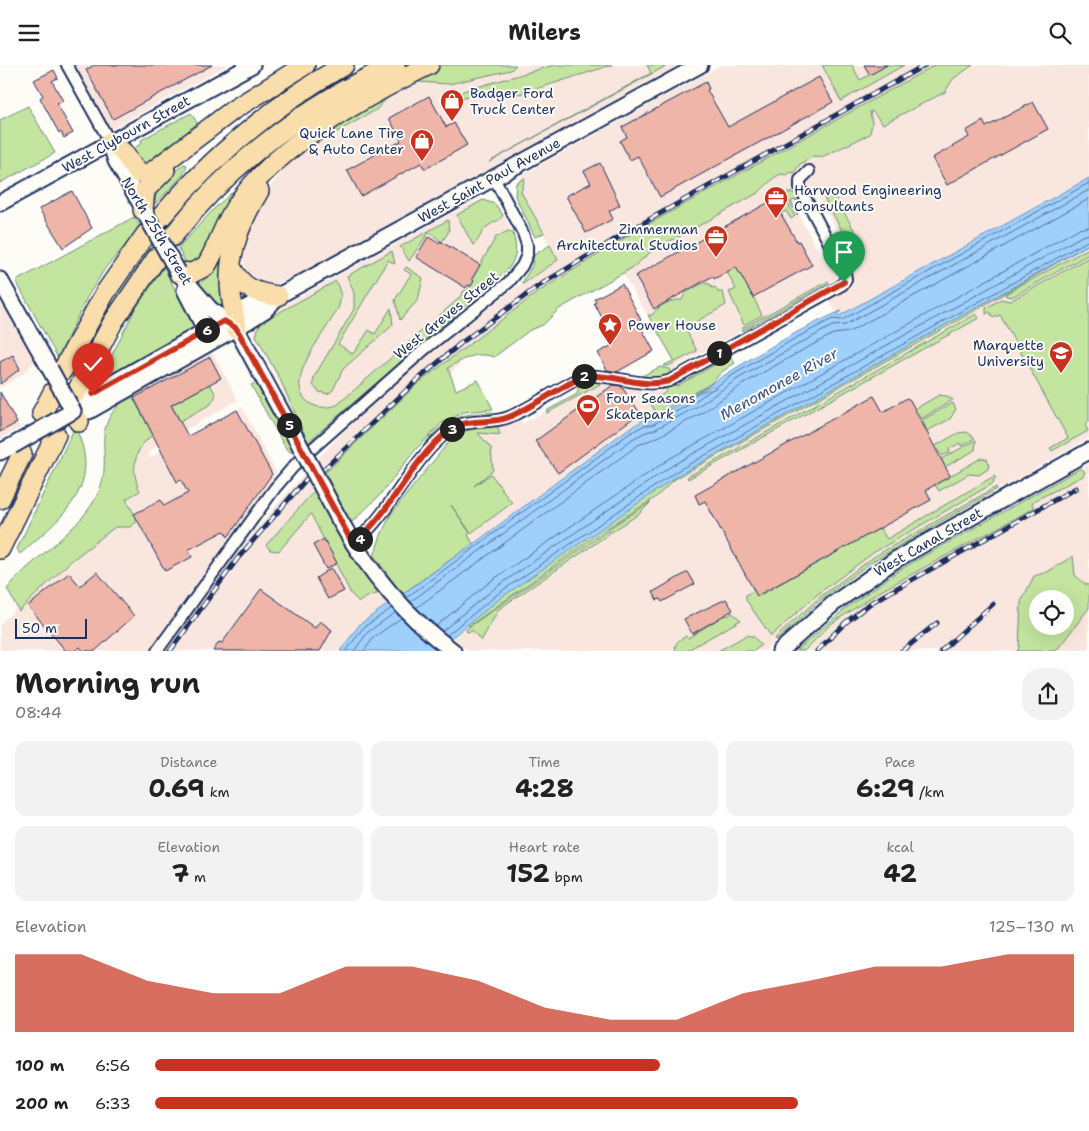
<!DOCTYPE html>
<meta charset="utf-8">
<style>
body{margin:0;font-family:"Shantell Sans",sans-serif;background:#f2f2f2;color:#222;height:100vh;display:flex;flex-direction:column;font-size:19px;white-space:nowrap}
*{box-sizing:border-box;margin:0}
p{font-size:16px;color:#767676}
.icon{flex:none;width:28px;height:28px;fill:none;stroke:currentColor;stroke-width:2;stroke-linecap:round;stroke-linejoin:round}
.map{position:relative;height:586px;overflow:hidden}
.details{display:flex;flex-direction:column;background:#fff;flex:1}
.details>*{flex:none}
.buttons{position:absolute;left:1029px;top:525px;display:grid;gap:10px}
.buttons a{display:grid;place-items:center;width:45px;height:45px;border-radius:50%;background:#fff;box-shadow:0 5px 20px #0002;font-size:25px}
.scale{position:absolute;left:15px;bottom:12px;width:72px;box-sizing:border-box;padding-left:5px;border:2px solid #1b2f5e;border-top:0;font-size:14px;line-height:18px;white-space:nowrap;color:#1b2f5e;-webkit-text-stroke:4px #fdfcf7;paint-order:stroke}
.pin{position:absolute;display:grid;place-items:center;width:42px;height:42px;color:#fff;margin:-51px -21px;border-radius:50% 50% 50% 0;rotate:-45deg;box-shadow:0 0 5px #0007}
.pin .icon{rotate:45deg}
.km{position:absolute;width:25px;height:25px;margin:-12px;border-radius:50%;background:#222;color:#fff;font-size:14px;line-height:25px;text-align:center}
.round{display:grid;place-items:center;flex:none;width:52px;height:52px;border-radius:20px;background:#f2f2f2}
.summary{display:flex;align-items:center;justify-content:space-between;height:85px;padding:0 15px}
h1{font-size:28px;font-weight:700;line-height:38px}
.figures{display:grid;grid-template-columns:repeat(3,1fr);gap:8px;height:85px;padding:5px 15px}
.figures div{display:grid;align-content:center;border-radius:12px;background:#f2f2f2;text-align:center}
.figures b{font-size:25px;font-weight:700}
.figures small{font-size:14px;font-weight:400}
.figures p{font-size:14px}
.chart{height:140px;padding:10px 15px}
.chart p{display:flex;justify-content:space-between}
.chart svg{width:100%;height:90px;margin-top:5px;fill:#c8321e;opacity:.7}
ul{padding:0 15px;list-style:none;font-size:16px}
li{display:grid;grid-template-columns:80px 60px 1fr;align-items:center;height:38px}
li i{height:12px;border-radius:6px;background:#c8321e}
header{display:flex;justify-content:space-between;align-items:center;height:65px;padding:0 15px;background:#fff;font-size:22px;font-weight:700}
.map>svg:first-child{display:block}
.built{fill:#f9e7df;fill-rule:evenodd}
.green{fill:#c3e59f;stroke:#6f8a7e;fill-rule:evenodd}
.water{fill:#9fd0fc;stroke:#6a90bd}
.lines{fill:none;stroke-linecap:round;stroke-linejoin:round}
.shore{stroke:#506f9d;stroke-width:1}
.building{fill:#efb5a8;stroke:#1b2f5e}
.street-casing{stroke:#1b2f5e;stroke-width:14}
.secondary-casing{stroke:#1b2f5e;stroke-width:19}
.highway-casing{stroke:#1b2f5e;stroke-width:22}
.street{stroke:#fdfcf7;stroke-width:10}
.secondary{stroke:#fdfcf7;stroke-width:15}
.highway{stroke:#f9deab;stroke-width:19}
.rail-casing{stroke:#1b2f5e;stroke-width:5}
.rail{stroke:#fdfcf7;stroke-width:3;stroke-dasharray:9;stroke-linecap:butt}
.secondary-bridge-casing{stroke:#1b2f5e;stroke-width:19;stroke-linecap:butt}
.secondary-bridge{stroke:#fdfcf7;stroke-width:15}
.route-casing{stroke:#fff;stroke-width:10}
.route{stroke:#c8321e;stroke-width:6}
.labels{text-anchor:middle;stroke-width:4;stroke-linejoin:round;paint-order:stroke}
.poi-label{font-size:14px;fill:#1b2f5e;stroke:#fdfcf7;text-anchor:start}
.street-label{font-size:14px;fill:#1b2f5e;stroke:#fdfcf7}
.water-label{font-size:15px;font-style:italic;fill:#3c5786;stroke:#fdfcf7}
</style>
<header><svg class="icon" aria-label="menu" viewBox="0 0 24 24"><path d="M4 6h16M4 12h16M4 18h16"/></svg>Milers<svg class="icon" aria-label="search" viewBox="0 0 24 24"><circle cx="10" cy="10" r="6"/><path d="M15 15l6 6"/></svg></header>
<div class="map">
<svg width="1089" height="586" viewBox="0 0 1089 586">
<rect width="100%" height="100%" fill="#fdfcf7"/>
<filter id="ink" filterUnits="userSpaceOnUse"><feTurbulence type="fractalNoise" baseFrequency=".02" numOctaves="2"/><feDisplacementMap in="SourceGraphic" scale="10" xChannelSelector="R" yChannelSelector="G"/><feConvolveMatrix kernelMatrix="1 2 1 2 8 2 1 2 1" color-interpolation-filters="sRGB"/></filter>
<g filter="url(#ink)">
<path class="built" d="M74,0H227L110,65Z
M516,0H678L293,212L270,221L247,208L242,191V180L267,125L296,90L376,45L392,28L417,17L449,19L511,5Z
M721,0H1089V113L839,251V247L836,248L829,234L849,222L852,212L847,198L854,197L817,130H809L807,119L811,111L807,101L802,103L794,114V125L799,135L791,136L827,201L836,203L838,208L834,215L677,301L671,309L668,301L675,297L617,199L572,224L465,295L316,425L352,491L389,538L360,559L340,586H165L253,467L322,389L368,342L436,283L522,218L524,219L558,195L516,118L522,110Z
M480,135L492,137L498,141L513,168L516,183L510,201L308,377L306,373L304,374L277,314L253,269L255,259L273,246L472,137Z
M1089,179V373L873,496L824,532L764,586H469L451,574L502,532L679,410Z
M0,228L37,294L23,309L0,323Z
M211,284L238,335L159,380L152,385L147,394L242,342L276,407L271,417L149,586H0V559L125,435L140,426L136,418L135,394L140,380L153,369L131,329Z
M592,316L647,323L665,322L674,341L648,356L637,358L628,364L473,479L467,470L470,469L450,439L493,405L491,383L473,363L497,360L521,352L522,359L577,329L579,320Z
M0,325L20,363L0,374Z
M1089,399V586H796L846,543L901,504ZM1038,534H1065V561H1038Z"/>
<path class="green" d="M439,0H516L511,5L449,19L417,17L392,28L376,45L296,90L407,15Z
M554,0H612L523,28L501,32L479,29L460,33L458,31L463,26Z
M647,0H668L489,97L651,8Z
M822,0H852L860,15L887,0H904L841,36Z
M935,0H973L953,14L945,27L883,59L873,47L870,46L872,58L870,69L822,92L814,91L800,99L794,108L791,107L787,110L781,109L775,112L758,128L675,174L659,180L632,203L559,244L543,260L530,265L494,292C476,286 463,294 448,303L456,325L478,315L493,344L464,347L442,358L417,383L379,431L352,457L349,454L325,408L417,319L538,227L631,169Z
M28,41L55,88L0,118V55Z
M191,48L199,61L152,99L140,95L133,84L142,78L141,75Z
M263,98L202,196L187,200L178,183L214,144Z
M184,99L187,100L183,110L155,139C155,119 170,110 184,99Z
M525,113L521,127L544,168L535,172L515,131L516,118Z
M780,128H795L799,135L791,136L798,149L797,150L789,136L787,137L795,151L791,154L786,146L782,148L773,134Z
M833,128L858,172L855,178L850,180L824,133Z
M483,135L495,139L503,150C500,157 491,157 486,163C480,168 479,177 473,180L457,150Z
M134,152L141,163L106,202L86,234L58,293L16,216Z
M448,155L449,166L442,177L429,167L409,196L400,182Z
M230,160L228,244L223,247L202,227L199,219L210,210Z
M508,166L513,168C517,182 517,193 508,204L308,377L280,314L256,271L260,258L336,216L341,230L339,241C329,265 281,314 308,337C317,344 327,343 337,340L457,235L465,225L467,226L474,216L472,214L496,172Z
M1089,179L959,255L675,414L655,433L607,463L469,561L466,557L602,457L685,405H687Z
M550,180L558,195L523,219L522,218L532,201L534,190Z
M1089,183V189L1012,232L1006,231L1005,229Z
M392,186L395,199L388,195L338,279L353,289L369,265L375,269L391,243L393,260L343,304L333,325L328,329L319,327L313,320L314,312L354,244V228L347,211Z
M1089,192V357L1085,360L1088,366L1052,386L1050,383L1068,373L1000,250L993,253L990,247L986,249V243L1001,234L1010,236Z
M737,199L762,250L744,260L729,227L736,224L727,207Z
M164,202L194,263L98,318L134,246Z
M406,202L423,213L418,235L400,255L395,235L411,209L404,205Z
M828,216L829,218L742,266L741,264Z
M703,218L710,219L712,223L715,222L718,227H723L726,240L685,263L697,286L668,301H663L674,295L648,250H652C659,241 670,234 682,235L685,228Z
M976,249L979,253L688,414L687,412Z
M730,291L735,298L723,306L710,319L657,349L650,338L667,326L665,322L676,319L677,321Z
M660,302L669,304L671,309L658,313L640,312Z
M592,316L604,317L547,348L546,346L577,329L579,320Z
M257,317L291,380L296,387H290L285,382L251,320Z
M210,319L216,330L211,339L180,356L171,340Z
M131,329L153,370C134,382 130,406 140,426L126,434L138,456L130,462H115L71,496L19,546L7,524C33,491 83,465 99,426C115,386 85,365 131,329Z
M939,330L947,331L953,335L919,355L913,345Z
M953,338L956,344L950,354L927,366L922,355Z
M492,347L493,349C460,351 447,355 425,380L424,379C446,353 459,349 492,347Z
M497,360L500,370L478,368L491,383L493,405L474,421L491,409L512,438L471,468L451,440L470,468L468,470L473,479L402,529L374,491L381,470L391,449L447,379L465,366Z
M75,362C105,422 61,453 20,489L17,484Z
M967,367L975,373L961,381L960,378L949,384L950,387L942,391L935,381L958,368Z
M976,375L975,385L945,402L941,394Z
M981,393L987,394L989,399L988,404L979,410L969,409L939,426L935,420Z
M1081,403L1085,407L1083,411L1034,436L1032,439L1034,443L879,527L831,559L804,586H796L846,543L901,504Z
M994,411L996,413L993,415L994,418L873,488L819,528L771,571L746,535V530L754,525L758,531L880,463L887,474Z
M996,422L997,424L873,496L824,532L777,575L774,574L821,531L875,491Z
M315,425L352,491L380,528L369,531L359,537L351,529L311,449L279,486L270,485L266,480Z
M651,437L639,449L610,468L608,464Z
M607,466L609,469L499,544L481,576L473,566L467,567L466,564Z
M1073,491L1075,510L1085,519L1089,520V543L1056,586H1017L1019,583L1021,537L1034,511L1047,507ZM1038,534H1065V561H1038Z
M731,547L741,555L686,586H676C673,577 680,575 686,571L688,573L726,549L727,551L731,549Z
M747,570L754,572L761,580L754,586H718Z"/>
<path class="water" d="M1089,113V179L679,410L502,532L435,586H340L360,559L476,477L628,364L647,353L648,356L700,327L716,323L713,321L693,330C741,300 789,268 841,246L837,249L839,251Z"/>
<g class="lines">
<path class="shore" d="M406,533L630,368L645,360H652L695,336L736,308L794,274L832,254L842,255L1089,118
M410,537L634,373L646,367L654,365L698,341L739,313L797,280L832,261L845,260L1089,125
M416,543L638,380L658,372L702,348L743,319L801,286L833,269L849,267L1089,134
M436,561L491,516L669,394L1078,164L1089,162
M442,566L495,523L673,400L1082,171L1089,169
M447,570L499,528L677,406L1089,175
M346,586L364,562L392,543
M354,586L368,567L396,547
M364,586L374,572L401,553"/>
</g>
<path class="building" d="M94,0H212L113,54L86,5Z
M864,0H887L870,10Z
M54,5L58,13L52,16L63,36L57,39L73,68L64,73L61,67L59,68L40,33L43,31L34,15Z
M819,12L833,37L660,132L638,91L630,95L620,76L627,72L622,62L706,17L709,24L707,25L728,62Z
M429,31L446,62L454,58L467,80L427,103H424L421,98L361,131L347,105L401,76L389,53Z
M1033,37L1048,64L947,120L932,93L969,72L966,66L983,56L986,62Z
M600,98L620,140L609,146L613,154L586,168L566,131L591,118L584,106Z
M72,126L92,163L63,183L39,144Z
M773,135L797,177L799,176L812,200L753,232L736,202L714,214L713,211L654,244L635,211Z
M428,172L439,178L440,176L480,200L472,214L474,216L471,221L468,220L466,223L416,192Z
M622,219L641,255L638,257L654,286L617,307L607,305L598,288L616,278L594,238L596,237L594,234Z
M13,290L20,304L0,319V297Z
M210,292L221,313L171,340L188,371L237,345L272,409L228,472L224,466L188,485L192,492L165,506L134,449L161,435L164,441L188,428L181,415L177,417L134,333Z
M613,320L621,321L640,348L558,408L535,376Z
M0,327L17,358L0,367Z
M874,331L883,347L907,333L910,335L950,411L926,425L931,435L757,531L705,436L699,439L695,430Z
M324,474L337,498L326,504L313,480Z
M331,503L344,526L328,534L316,513Z
M97,507L134,551L95,586H83L80,582L75,586H66L28,541L69,508L80,521Z
M688,507L695,519L662,537L660,534L657,535L653,527Z
M261,524L315,563L320,556L332,565L320,586H213L219,577L222,578Z
M726,534L733,545L692,569L684,554Z"/>
<g class="lines">
<g class="street-casing">
<path id="street" d="M67,0L110,77
M312,384L425,284L509,217L522,201L527,190V180L523,168L494,113
M353,479C392,448 410,395 450,365C468,352 490,360 509,352C535,341 558,323 584,311C612,308 641,324 669,316L842,220L846,214L845,208L800,123V115L809,106
M157,586L275,423L299,395"/>
</g>
<g class="secondary-casing">
<path id="secondary" d="M110,77L116,96L146,148
M0,138L252,0
M178,207L210,244L236,263L298,377
M0,215L50,304
M185,225L206,266
M73,346L83,335L260,235L278,231L700,0
M73,346H89L248,256L265,245L278,231
M0,387L12,381
M339,454C368,506 405,551 453,586
M780,586L833,539L895,495L1089,386"/>
</g>
<g class="highway-casing">
<path id="highway" d="M110,77L123,87L138,108L149,109L233,45L305,0
M143,145L145,125L165,105
M161,152C213,91 274,40 344,0
M172,172C229,99 310,37 395,0
M231,202C242,223 255,228 278,231
M178,207L192,208L206,201C219,180 224,157 239,137C280,78 366,31 429,0
M236,263C235,248 230,232 230,217C229,185 243,152 259,126
M62,306L105,228L146,169
M76,328L113,257L158,191
M73,346L79,357
M42,348L53,327
M0,434L22,389
M0,484L56,370"/>
</g>
<use href="#street" class="street"/>
<use href="#secondary" class="secondary"/>
<use href="#highway" class="highway"/>
<g class="rail-casing">
<path id="rail" d="M323,405L415,317L461,278L537,222L629,166L925,0
M170,586L238,493L308,412
M817,586L845,558L872,537L1076,423
M902,586L937,558
M941,586L993,539"/>
</g>
<use href="#rail" class="rail"/>
<g class="secondary-bridge-casing">
<path id="secondary-bridge" d="M146,150L178,207
M298,377L339,454
M12,381L73,346L50,304"/>
</g>
<use href="#secondary-bridge" class="secondary-bridge"/>
</g>
</g>
<g class="lines" filter="url(#ink)">
<g class="route-casing">
<path id="route" d="M93,329L224,256L236,263L240,270L353,479C392,448 410,395 450,365C468,352 490,360 509,352C535,341 558,323 584,311C612,308 641,324 669,316L844,217"/>
</g>
<use href="#route" class="route"/>
</g>
<defs>
<g id="shop-pin" transform="scale(1.25)"><path d="M0 17L-7.5 6A9.5 9.5 0 1 1 7.5 6Z" fill="#c8321e" stroke="#fdfcf7"/><path d="M-5-2.5h2.3a2.7 3.5 0 0 1 5.4 0H5L5.5 6h-11ZM-1.5-2.5h3a1.5 2.3 0 0 0-3 0Z" fill="#fff"/></g>
<g id="office-pin" transform="scale(1.25)"><path d="M0 17L-7.5 6A9.5 9.5 0 1 1 7.5 6Z" fill="#c8321e" stroke="#fdfcf7"/><path d="M-6-3h4V-5.5h4V-3h4V5H-6ZM-1-4.5V-3h2v-1.5ZM-6 0V1H6V0Z" fill="#fff"/></g>
<g id="sight-pin" transform="scale(1.25)"><path d="M0 17L-7.5 6A9.5 9.5 0 1 1 7.5 6Z" fill="#c8321e" stroke="#fdfcf7"/><path d="M0-6L1.8-2.2L6-1.7L2.9 1.2L3.7 5.4L0 3.3L-3.7 5.4L-2.9 1.2L-6-1.7L-1.8-2.2Z" fill="#fff"/></g>
<g id="university-pin" transform="scale(1.25)"><path d="M0 17L-7.5 6A9.5 9.5 0 1 1 7.5 6Z" fill="#c8321e" stroke="#fdfcf7"/><path d="M0-5L7-2L0 1L-7-2ZM-4 1L0 2.5L4 1V4Q0 6-4 4Z" fill="#fff"/></g>
<g id="stadium-pin" transform="scale(1.25)"><path d="M0 17L-7.5 6A9.5 9.5 0 1 1 7.5 6Z" fill="#c8321e" stroke="#fdfcf7"/><path d="M0-5a6.5 5 0 1 0 0 10a6.5 5 0 1 0 0-10ZM-3.5-1.8h7v3.6h-7Z" fill="#fff"/></g>
</defs>
<g fill-rule="evenodd">
<use href="#shop-pin" x="452" y="36"/>
<use href="#shop-pin" x="422" y="76"/>
<use href="#office-pin" x="776" y="133"/>
<use href="#office-pin" x="716" y="172"/>
<use href="#sight-pin" x="610" y="260"/>
<use href="#university-pin" x="1061" y="288"/>
<use href="#stadium-pin" x="588" y="341"/>
</g>
<g class="labels">
<g class="poi-label">
<text x="470" y="33">Badger Ford<tspan x="470" dy="16">Truck Center</tspan></text>
<text x="404" y="73" text-anchor="end">Quick Lane Tire<tspan x="404" dy="16">&amp; Auto Center</tspan></text>
<text x="794" y="130">Harwood Engineering<tspan x="794" dy="16">Consultants</tspan></text>
<text x="698" y="169" text-anchor="end">Zimmerman<tspan x="698" dy="16">Architectural Studios</tspan></text>
<text x="628" y="265">Power House</text>
<text x="1044" y="285" text-anchor="end">Marquette<tspan x="1044" dy="16">University</tspan></text>
<text x="606" y="338">Four Seasons<tspan x="606" dy="16">Skatepark</tspan></text>
</g>
<g class="street-label">
<text transform="translate(126 69) rotate(-29)" y="5">West Clybourn Street</text>
<text transform="translate(489 115) rotate(-29)" y="5">West Saint Paul Avenue</text>
<text transform="translate(157 166) rotate(59)" y="5">North 25th Street</text>
<text transform="translate(446 250) rotate(-39)" y="5">West Greves Street</text>
<text transform="translate(928 477) rotate(-30)" y="5">West Canal Street</text>
</g>
<g class="water-label">
<text transform="translate(779 319) rotate(-29)" y="5">Menomonee River</text>
</g>
</g>
</svg>
<div class="buttons">
<a><svg class="icon" aria-label="locate" viewBox="0 0 24 24"><circle cx="12" cy="12" r="6"/><path d="M12 2v4M12 18v4M2 12h4M18 12h4"/></svg></a>
</div>
<div class="scale">50 m</div>
<div class="pin" style="left:844px;top:217px;background:#1e9e55"><svg class="icon" aria-label="arrive" viewBox="0 0 24 24"><path d="M6 21V4h12l-3 4 3 4H6"/></svg></div>
<div class="pin" style="left:93px;top:329px;background:#d93025"><svg class="icon" aria-label="check" viewBox="0 0 24 24"><path d="M5 12l5 5 9-10"/></svg></div>
<b class="km" style="left:719px;top:288px">1</b>
<b class="km" style="left:584px;top:311px">2</b>
<b class="km" style="left:452px;top:364px">3</b>
<b class="km" style="left:360px;top:474px">4</b>
<b class="km" style="left:289px;top:360px">5</b>
<b class="km" style="left:207px;top:265px">6</b>
</div>
<section class="details">
<div class="summary"><div><h1>Morning run</h1><p>08:44</p></div><a class="round"><svg class="icon" aria-label="share" viewBox="0 0 24 24"><path d="M12 15V3M7 8l5-5 5 5M5 13v7h14v-7"/></svg></a></div>
<div class="figures">
<div><p>Distance</p><b>0.69<small> km</small></b></div>
<div><p>Time</p><b>4:28</b></div>
<div><p>Pace</p><b>6:29<small> /km</small></b></div>
</div>
<div class="figures">
<div><p>Elevation</p><b>7<small> m</small></b></div>
<div><p>Heart rate</p><b>152<small> bpm</small></b></div>
<div><p>kcal</p><b>42</b></div>
</div>
<div class="chart"><p><span>Elevation</span>125–130 m</p>
<svg viewBox="0 0 160 44" preserveAspectRatio="none"><path d="M0 44V6L10 6L20 19L30 25L40 25L50 12L60 12L70 19L80 32L90 38L100 38L110 25L120 19L130 12L140 12L150 6L160 6V44z"/></svg>
</div>
<ul>
<li><b>100 m</b>6:56<i style="width:55%"></i></li>
<li><b>200 m</b>6:33<i style="width:70%"></i></li>
</ul>
</section>
